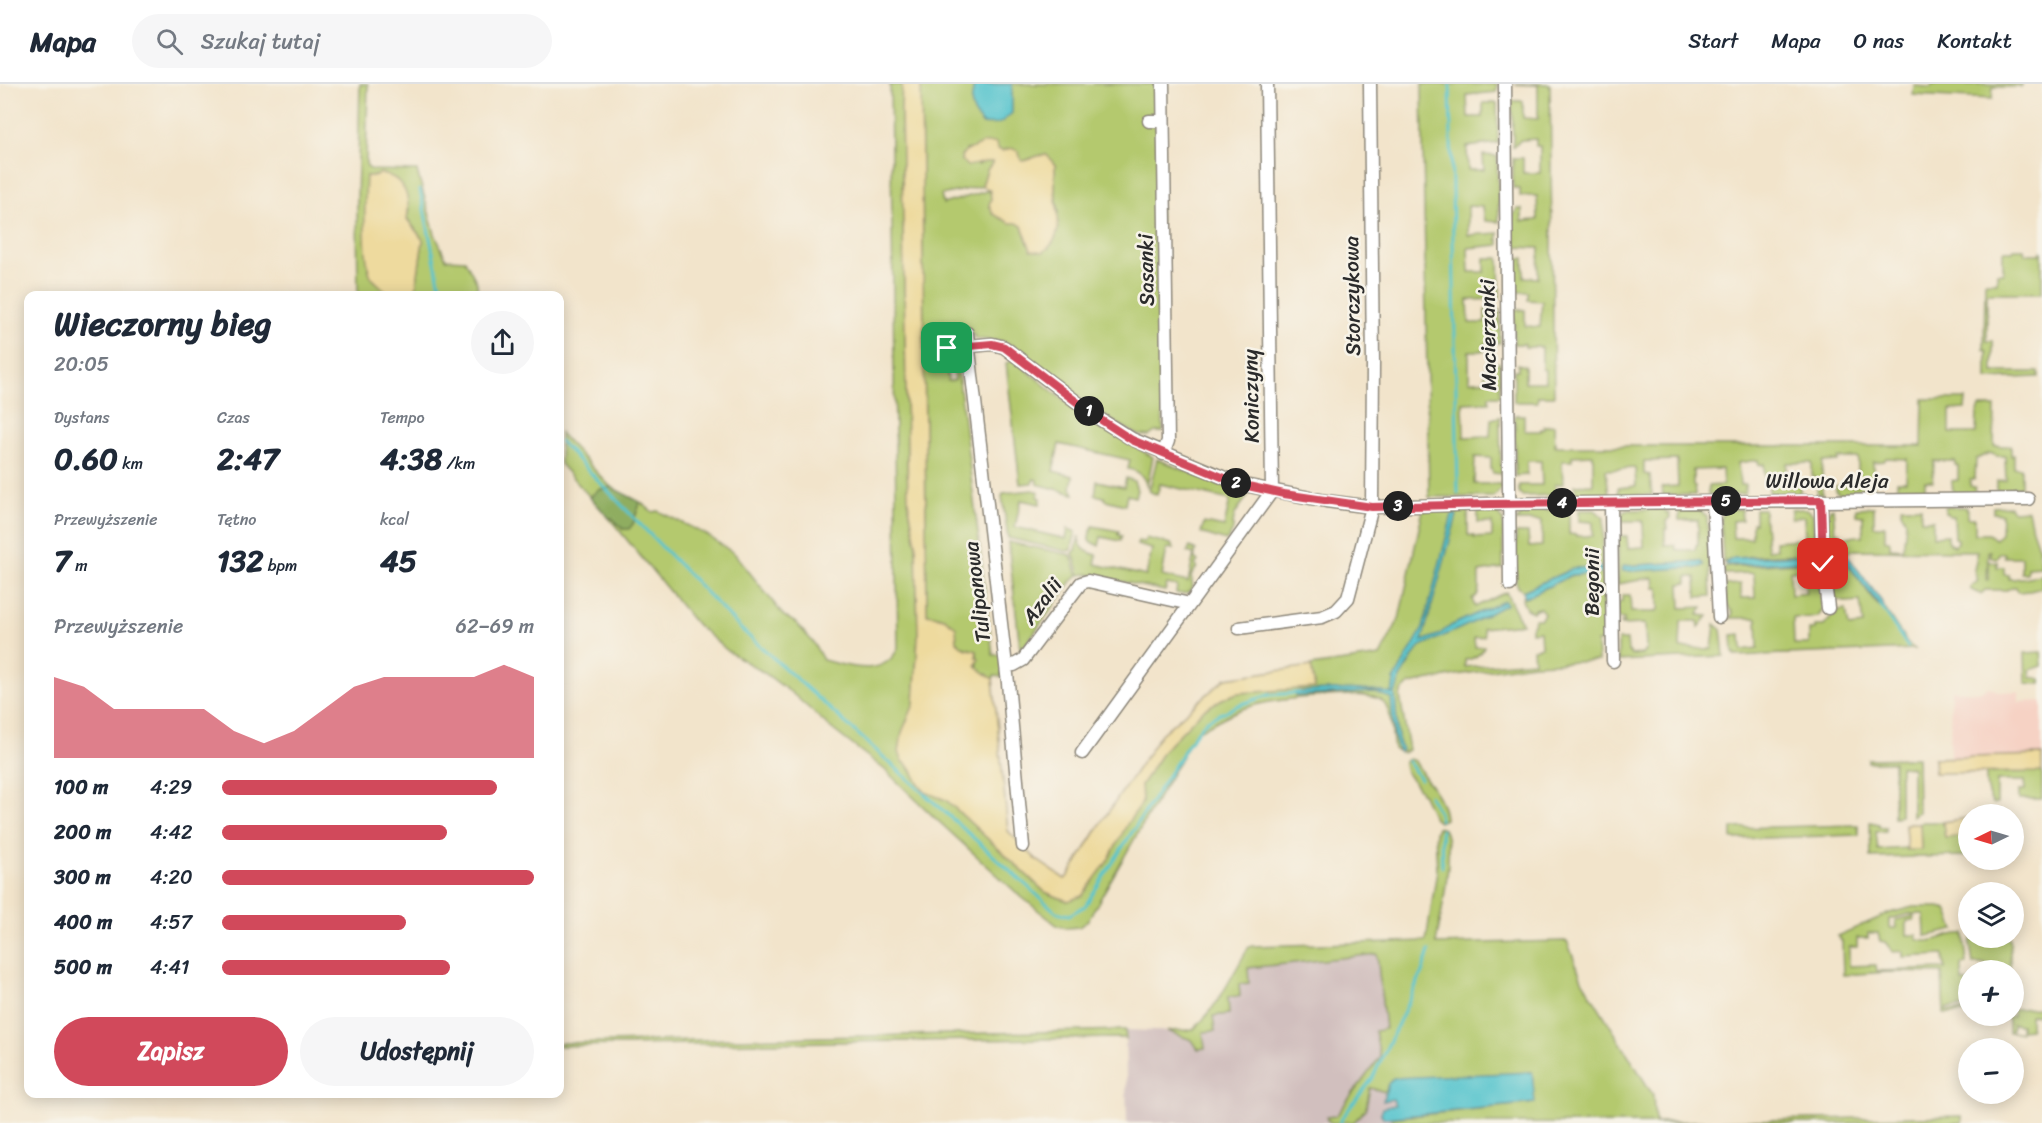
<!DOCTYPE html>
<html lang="pl">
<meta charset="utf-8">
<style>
body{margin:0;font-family:Sriracha,sans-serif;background:#f6f6f7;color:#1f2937;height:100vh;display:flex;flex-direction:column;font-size:22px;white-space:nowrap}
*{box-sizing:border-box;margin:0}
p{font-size:20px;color:#747a83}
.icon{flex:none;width:33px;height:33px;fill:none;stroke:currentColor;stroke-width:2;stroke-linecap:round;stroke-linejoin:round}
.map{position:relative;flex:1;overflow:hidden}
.panel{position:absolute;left:24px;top:207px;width:540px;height:807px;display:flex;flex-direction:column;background:#fff;border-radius:12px;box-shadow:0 3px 15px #0003}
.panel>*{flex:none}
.needle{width:39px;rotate:265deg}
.buttons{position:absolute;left:1958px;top:720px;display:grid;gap:12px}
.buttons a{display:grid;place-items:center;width:66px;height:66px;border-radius:50%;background:#fff;box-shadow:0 3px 15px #0003;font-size:30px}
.pin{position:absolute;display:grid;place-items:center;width:51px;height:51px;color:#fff;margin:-26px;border-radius:12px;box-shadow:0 3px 9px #0006}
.km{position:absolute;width:30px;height:30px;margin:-15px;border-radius:50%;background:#222;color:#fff;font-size:16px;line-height:30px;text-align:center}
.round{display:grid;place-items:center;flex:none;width:63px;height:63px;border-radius:32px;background:#f6f6f7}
.summary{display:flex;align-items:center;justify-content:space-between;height:102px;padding:0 30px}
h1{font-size:33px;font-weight:700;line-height:45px}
.metrics{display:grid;grid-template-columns:repeat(3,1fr);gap:9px;height:102px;padding:6px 30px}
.metrics div{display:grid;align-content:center}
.metrics b{font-size:30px;font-weight:700}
.metrics small{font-size:16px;font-weight:400}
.metrics p{font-size:16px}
.chart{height:168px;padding:12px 30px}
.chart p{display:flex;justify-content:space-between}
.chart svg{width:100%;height:108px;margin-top:6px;fill:#d1495b;opacity:.7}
.cta{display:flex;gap:12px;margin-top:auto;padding:12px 30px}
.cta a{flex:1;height:69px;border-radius:36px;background:#d1495b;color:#fff;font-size:24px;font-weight:700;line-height:69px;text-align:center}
.cta a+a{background:#f6f6f7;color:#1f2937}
ul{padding:0 30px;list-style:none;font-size:20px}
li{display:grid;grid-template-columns:96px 72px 1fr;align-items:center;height:45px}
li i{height:15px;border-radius:8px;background:#d1495b}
header{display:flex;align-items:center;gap:36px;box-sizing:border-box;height:84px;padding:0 30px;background:#fff;border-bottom:2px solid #e0e1e3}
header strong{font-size:28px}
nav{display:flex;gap:33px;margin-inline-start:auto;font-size:21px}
.search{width:420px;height:54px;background:#f6f6f7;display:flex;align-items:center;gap:15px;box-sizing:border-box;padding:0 21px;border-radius:33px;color:#747a83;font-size:22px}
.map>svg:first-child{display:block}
.built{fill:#f6d2c4}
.industrial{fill:#d1bfbe}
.green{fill:#b4c96e;stroke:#707a4c;stroke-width:1.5;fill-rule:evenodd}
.forest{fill:#8fad61;stroke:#5d6c46;stroke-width:1.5}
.sand{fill:#eeda9e;stroke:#8c8264;stroke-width:1.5}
.water{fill:#58c5ce;stroke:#42787c;stroke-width:1.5}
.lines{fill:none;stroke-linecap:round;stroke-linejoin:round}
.stream{stroke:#58c5ce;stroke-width:3}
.minor-casing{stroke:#8e887b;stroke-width:15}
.minor{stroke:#fff;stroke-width:12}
.route-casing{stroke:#fff;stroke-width:12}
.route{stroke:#d1495b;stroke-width:8}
.labels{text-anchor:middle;stroke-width:5;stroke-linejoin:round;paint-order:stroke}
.street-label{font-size:21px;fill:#2b2b2b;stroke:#f7f3e8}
</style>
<header>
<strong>Mapa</strong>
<div class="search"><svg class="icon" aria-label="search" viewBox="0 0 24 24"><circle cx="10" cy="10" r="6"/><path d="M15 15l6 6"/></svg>Szukaj tutaj</div>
<nav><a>Start</a><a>Mapa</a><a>O nas</a><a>Kontakt</a></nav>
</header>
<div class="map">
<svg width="2042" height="1039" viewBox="0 0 2042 1039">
<rect width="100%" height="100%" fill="#f7f3e8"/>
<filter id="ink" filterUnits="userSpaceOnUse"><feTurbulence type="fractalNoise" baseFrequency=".0167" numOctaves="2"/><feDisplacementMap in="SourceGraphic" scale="12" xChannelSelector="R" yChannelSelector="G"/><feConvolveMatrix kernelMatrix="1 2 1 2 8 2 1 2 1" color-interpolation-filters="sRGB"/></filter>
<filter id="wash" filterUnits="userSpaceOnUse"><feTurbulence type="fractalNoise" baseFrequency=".008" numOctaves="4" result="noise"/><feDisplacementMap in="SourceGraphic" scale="24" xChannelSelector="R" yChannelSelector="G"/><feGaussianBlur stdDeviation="1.35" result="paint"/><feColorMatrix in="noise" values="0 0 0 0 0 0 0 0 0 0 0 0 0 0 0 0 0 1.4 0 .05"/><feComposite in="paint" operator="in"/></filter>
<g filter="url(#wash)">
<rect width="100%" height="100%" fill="#f2e4cb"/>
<path class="built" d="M1989,603L1997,607L2019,608V618L2042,617V671L1950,673L1951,606L1978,608Z"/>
<path class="industrial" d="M1426,857L1539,1039H1127L1125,946L1182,948L1193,946L1203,937L1227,901L1248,864L1252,862Z"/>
<path class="green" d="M360,0H368L366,79L368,84L373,86L417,87L435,150L446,175L465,176L477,199L478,211H415L423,156L407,134L409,125L389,92H366L368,184L372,194L381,200L391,211L358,212L357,118Z
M890,0H902L901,25L908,418L916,459L918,552L914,620L902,676C918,692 921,709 946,716L1045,808L1068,817L1142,719L1141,701L1164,666L1203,626L1222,615L1237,609L1314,604L1311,582L1380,572L1399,535L1423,426H1468V451L1474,452V454L1492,453V439H1478V427H1495L1503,436V484L1479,488C1478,498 1482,512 1472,515L1475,523L1506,508L1522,540L1483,544L1484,552L1474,554L1475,563L1484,562C1481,571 1474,575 1465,576V583L1534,577L1533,565L1541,563L1540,547L1531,548V544L1535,535H1541L1544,529L1540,524L1535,525L1533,528L1526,525L1522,516L1524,512L1525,514L1572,491L1602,489V493L1605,492V557L1597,558L1598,577L1533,580L1456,591L1410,600L1403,606L1400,612L1409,666L1403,669L1394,665C1391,651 1393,627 1382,617C1369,605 1275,615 1255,621C1235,626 1215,638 1197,648L1194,651L1088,836L1079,843L1067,844L1058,842L1019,811L935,734L885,686L832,645L793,610L763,588L729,568L696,540L609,434H612L623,445L633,440L640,418L653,428L658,427L705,450L735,470L784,532L796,539L813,558L823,576C848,582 884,595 898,564Z
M921,0H1159C1159,14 1163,28 1150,37L1159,48L1163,348H1155L1149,352L1138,351L1109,335L1071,307L1054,288L1041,282L1014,262L1001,257L976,255L973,250L963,249L956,256L952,255L949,240H942L943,254L942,257L936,258L937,269H940L945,274L948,297L955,296L952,274L955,269L962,267L965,271L956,272L993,571H1001L1003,583L1001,590L1003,593L994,592L993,595L978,584L977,567C972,565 967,565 963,563C944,553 963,534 927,530ZM975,64L997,65L1004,67L1005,65C1010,68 1017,76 1022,77C1027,78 1035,70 1046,71L1055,81V106L1059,128L1028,159L1022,142L991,115L990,106L943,120L941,111L982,102L987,86L994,78L987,76L978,81L966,66Z
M1422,0H1497V8L1467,11L1468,33H1483V19H1497L1498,59L1467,63L1468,86H1484L1483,71L1497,72L1499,138L1485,137L1483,123L1468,122V151L1499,149L1497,156H1499V161L1468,164L1469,188H1485V174H1499L1500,215L1468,216L1469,239H1485V226H1500V259H1485V267H1469V297H1485L1486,279H1500V312H1489V318L1463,319L1464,353L1490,352L1491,335L1500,333L1501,390L1493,389L1491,385V374L1475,373L1474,400H1501V405L1494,413H1429Z
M1512,0H1550L1554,312H1538L1537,318H1514V286H1518V280L1525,282V298H1545V286L1542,285V263H1525V260H1514V226H1525V242L1540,243L1542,217L1528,216V208H1514L1513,180H1516L1517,174H1524V193L1538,194L1539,164L1513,163V129H1515L1517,125H1522V137L1538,136L1537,112H1520V105L1513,104V74H1523V89H1540V62H1536V55L1521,56L1513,63L1512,17H1523V34L1538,35V1Z
M1932,0H2021V3H1993L1992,15L1913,11L1914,2L1931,3Z
M2014,165H2024L2025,170H2040L2042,166V209H1987V257H1993V288H2039V293L1987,295V267L1984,266L1985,198H1997V189H2003V167H2013Z
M1014,276L1057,311L1102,343L1153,373L1147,402C1143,391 1139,387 1128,385L1130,376L1059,360L1053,387L1073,392L1071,404L1074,410L1037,400V396L1034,395L1032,399L1020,400L1006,279Z
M1923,315H1966L1965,325L1950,326V349H1976L1977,330L1980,323H1995L1994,362H2011V372L2014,371V384H2021V403H2013L2008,408L1997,409V397L2006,396L2005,372H1997L1990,369L1976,375L1975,395H1970V402L1975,403V410H1953L1952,397L1958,396V382L1955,381V377H1934L1933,397H1925V410H1897V397H1906L1907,375L1886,374L1884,377L1873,378L1874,410H1840L1836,407V402H1858V374H1839L1838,377L1822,378V410H1817L1818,395L1812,392V379H1787V399L1800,400V411L1769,410V396H1765L1764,380L1759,381L1758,376L1738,379L1740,401H1745V410L1708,411V402L1723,401L1722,385L1693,386V402H1695L1696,411H1663L1662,403L1678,402L1677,376L1644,377V390L1650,391L1652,411H1618V404L1636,402L1635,384L1606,386L1609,411H1576L1575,401L1593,400V371L1572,372V377H1562L1563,400H1555L1556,411L1522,412L1519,408V401H1542L1541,377H1527V391L1515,392V331H1524V345L1526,347H1540L1541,345L1544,344V342L1554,341L1555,362H1922Z
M560,349L604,396L611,403L598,406L590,413L560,380Z
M1157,375L1212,398L1249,409C1246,417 1235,426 1234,434C1231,447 1237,444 1226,457L1201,449L1204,439L1224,443L1230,416L1160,400L1157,411L1149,407Z
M1126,394L1134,397L1137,406L1135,413L1127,411L1125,421L1106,416L1104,413L1095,411L1097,397L1124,403Z
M1033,406L1039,408L1038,413L1041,414L1040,420L1021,416L1015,443L1066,455L1068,445L1076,448L1071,466L1066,467L1008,454L1002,412L1004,409Z
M2010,422L2013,427L2028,426L2032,445L2038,462L2042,463V465L2038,466L2042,482L2027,483V489H2021V473H2004L2005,470L2003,469H1999L1997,474L1990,473V467H1988L1987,496L1989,495V477L1997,478V483H2004V490L2009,491V495C2020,495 2030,492 2042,491V504L2030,507L2018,508L2016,503H2012L2007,506H1985L1981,510L1971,506L1970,503L1978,497L1974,486L1978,467L1850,466L1847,471L1840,470L1837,475L1843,473L1875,518L1881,524L1883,522L1908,560L1915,565L1735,572V569H1733L1732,551L1741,550L1742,566L1758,564L1757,534H1730L1733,529L1727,521L1725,501L1741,500V514H1755L1754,489L1724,490V483L1817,478L1818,484L1790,487L1791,511L1806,509L1804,496L1819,495L1822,527L1818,533L1793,534L1794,560H1809V546H1815V542H1824L1833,531H1836V527L1846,526L1849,543L1863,541L1860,517L1845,518L1835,515C1832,493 1821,444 1830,424H1833L1835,448H1839L1841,453L1863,452V432L1856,431V424L1874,423V442H1885V456H1890V464L1902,465C1905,461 1905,443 1906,437L1901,428L1902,423H1921V436H1933V452L1948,451V459L1954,462L1958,458V455L1955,454L1954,432H1949L1948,429H1945V423H1967V434H1975V450H1989L1995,455L2001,450L2002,430L1993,429V423Z
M1665,425L1666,429H1669L1670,434L1666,437L1667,445H1665V461H1675L1676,466H1695L1696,461L1698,460V436H1679V425H1699L1707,433L1711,512L1697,513L1696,493H1687V499L1680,500L1681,524L1703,523L1698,531L1708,532L1699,543L1698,537H1681L1680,564L1712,565L1715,540L1721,545L1724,572L1618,577V556H1627L1628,568H1630V571L1643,570L1644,567H1646L1645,540L1621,541V539H1624V535H1618V518L1622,517V511H1630L1631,528H1655L1659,525V504H1655L1654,494L1641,495L1640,496L1618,500V452H1627L1628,464L1644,463L1643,437H1618V433L1627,426ZM1700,477L1701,483L1623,487L1622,485L1624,482Z
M1727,425H1741L1742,436L1732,437L1733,454H1752V439H1755V425H1764L1767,466L1776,465L1775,457L1805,455L1804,433L1791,434V425H1807L1813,430L1815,475L1811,471C1791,470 1737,470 1723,479L1721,433Z
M1526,426H1569V450L1576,451V452H1593V438L1579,437V426H1595L1604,434L1602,483L1574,484L1523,507L1518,503L1516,497V449H1528L1529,463L1542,462V437H1516Z
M1093,442L1119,447L1118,451L1122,452L1120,457L1101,453L1099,462L1089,457V452Z
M1079,452C1079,464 1086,468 1097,471L1095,480L1146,492L1152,465L1137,461L1138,457L1144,458L1146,454L1171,460L1174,465L1167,464L1162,492L1188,498L1194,470L1187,468L1190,463L1196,466L1194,474L1198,477L1195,481L1197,483L1191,492L1193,503C1188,510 1185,511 1176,509L1177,502L1167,500L1165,507L1097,492L1087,490L1080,491L1073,469L1076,466Z
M1008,458L1071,471L1078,492L1072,497L1023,564H1020Z
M2041,568L2042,582L2030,586L2031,593L2041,595V600L2026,599L2025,569Z
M1917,674L1918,728L1912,732V683L1900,682V732L1894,733V678H1868V675Z
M1409,675L1415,677C1424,696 1444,712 1445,735L1439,738L1434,735L1422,709L1406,688L1404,681L1405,677Z
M2042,688V715H2019V706H2025L2024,697H1997V719L1994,720C1986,713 1986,699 1986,689Z
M1870,738L1879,740L1880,743L1886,744V747L1876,748L1878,766L1907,764V766H1921L1920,738H1943L1945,754L1968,752V772L1871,774Z
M1858,741L1859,751L1732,755V744Z
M1437,743L1444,745C1456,764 1440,835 1436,860L1567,857L1582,896L1653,1011L1655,1038L1962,1032V1039H1391L1392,1034L1534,1019L1532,988L1388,1000L1386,1008L1370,1004L1366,1024L1354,1038L1332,1039L1327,1036V1033L1336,1032L1380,973L1375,947L1385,945L1377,870L1248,884L1249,899L1239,900L1240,912L1228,913L1229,930L1213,932L1215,947L1203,948L1205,964L1198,965L1192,956L1167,947L1193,946C1217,924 1232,892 1248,864L1252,862L1426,857L1437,786L1435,748Z
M1913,823H1939L1947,825L1955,846L1927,852L1925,851L1924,830H1908L1889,835V844H1896L1895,836L1914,832V836L1907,837V851H1917V855C1931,862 1948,848 1964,850L1967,880L1962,881V898H1968V923L1947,924L1946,927H1968V929L1944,930L1942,889L1889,888L1843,891L1842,857L1837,852L1890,829ZM1868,849H1878L1880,857L1885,858L1893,868L1903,867V873L1944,871L1945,885L1877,887L1876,881L1849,882V863H1857V854H1868Z
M1972,854H2010V886H1988V880H1973L1970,859Z
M2042,924V930L2030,931V945L2021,946V941L2012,940L2011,948H2021H2008V932H2013V925Z
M1125,946L1126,955L1122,954L560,962V959Z"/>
<path class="forest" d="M611,403L640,418L633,440L629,445H623L612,434H609L590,413L598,406Z"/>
<path class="sand" d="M902,0H921L927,530L944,534L956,543L957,558L964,564L977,567L976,573L979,574L976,581L978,584L993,595L1008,747L1037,776L1065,795L1069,791L1103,736L1161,650L1226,594L1311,582L1315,604L1237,609L1222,615L1203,626L1164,666L1141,701L1142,719L1129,737L1107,778L1082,812L1068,817L1045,808L946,716L925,708L917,697L912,686L902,676L899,668L902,648L914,620L918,552L916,459L908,418L901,25Z
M983,59H996L997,65L1003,67L1011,64L1018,67L1022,77C1031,77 1035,70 1047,71L1055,81C1055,89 1055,98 1055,106C1057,128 1066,153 1043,168L1031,166L1022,142L1017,139H1010L993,130L989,121L991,115L990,106L982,102L987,86L993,78C985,76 977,81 967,82L962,77L961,72C967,65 975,64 983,59Z
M380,89C385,92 389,91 394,94C408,103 410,120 407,135L423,156L415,211L388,210C383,203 376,199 372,194C362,180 365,111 366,92H377Z
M2042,671V688L1935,689L1934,674Z
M1968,734V752L1945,754L1943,738Z
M1909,739H1920L1921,766H1907L1905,741Z"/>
<path class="water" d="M974,0H1012V29C1000,40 999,42 982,40C968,23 971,20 974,0Z
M1454,429L1457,431L1422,557L1438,551L1452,541L1504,517L1507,520L1470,540L1419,563L1401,592L1395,610L1398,654L1402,666L1399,668L1394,653L1391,614L1374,608L1296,612L1295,610L1296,608C1328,606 1360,603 1392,610L1394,596L1423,544L1452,431Z
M1836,470L1847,471L1882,518L1884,523L1881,524L1843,474L1837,476L1834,474Z
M1811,471L1815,475L1812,477L1738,481H1727L1725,479L1734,474Z
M1700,477L1704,481L1701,483L1634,487H1623L1622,485L1624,482Z
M1602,483V489L1572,491L1525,514L1523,507L1574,484Z
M1532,988L1535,1019L1384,1034L1381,1030L1382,1024L1395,1021L1393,1015L1383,1017L1388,1000L1393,994Z"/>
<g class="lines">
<path class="stream" d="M1450,0L1458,409
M420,106L442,212
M560,357L741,545L1056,828L1069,831L1085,822L1194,651L1207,636L1239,621L1269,611L1299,609
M1881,522L1908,563
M1408,677L1420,695
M1429,711L1439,729L1440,736
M1441,746L1442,783
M1340,1039L1342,1034L1372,995L1422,889L1429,867"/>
</g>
</g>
<g filter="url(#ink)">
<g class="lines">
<g class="minor-casing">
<path id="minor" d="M1505,0L1510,501
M1149,37H1163
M967,249L1008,599L1023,762
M947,264L992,260L1004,263L1098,334L1132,355L1239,400L1326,417L1372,423L1491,420L2028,415
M1163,370L1168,357L1163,0
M1821,416L1822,472L1828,524
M1713,418L1719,533
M1611,419L1613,577
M1239,544L1322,533L1336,527L1348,514L1372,423L1373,280L1370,0
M1006,582L1014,581L1023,576L1081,499L1088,497L1190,520
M1082,669L1272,407L1267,0"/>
</g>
<use href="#minor" class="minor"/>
</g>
</g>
<g class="lines" filter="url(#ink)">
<g class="route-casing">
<path id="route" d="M947,264L992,260L1004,263L1098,334L1132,356L1239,400L1284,410L1372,423L1491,420L1821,416L1823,480"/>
</g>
<use href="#route" class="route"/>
</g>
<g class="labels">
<g class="street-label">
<text transform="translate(1146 186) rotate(-91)" y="7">Sasanki</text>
<text transform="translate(1352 212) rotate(-91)" y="7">Storczykowa</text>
<text transform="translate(1488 251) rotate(-91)" y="7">Macierzanki</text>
<text transform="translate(1251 312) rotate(-91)" y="7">Koniczyny</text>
<text x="1827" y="404">Willowa Aleja</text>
<text transform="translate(1592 498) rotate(-90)" y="7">Begonii</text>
<text transform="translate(977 508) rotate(-97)" y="7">Tulipanowa</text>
<text transform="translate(1042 517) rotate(-53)" y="7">Azalii</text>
</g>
</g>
</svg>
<div class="buttons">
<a><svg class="needle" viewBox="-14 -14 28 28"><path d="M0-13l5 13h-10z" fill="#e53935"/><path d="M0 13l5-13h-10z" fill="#747a83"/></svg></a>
<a><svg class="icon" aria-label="layers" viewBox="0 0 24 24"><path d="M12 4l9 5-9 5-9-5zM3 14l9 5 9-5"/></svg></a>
<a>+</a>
<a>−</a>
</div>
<div class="pin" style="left:947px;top:264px;background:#1e9e55"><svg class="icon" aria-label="arrive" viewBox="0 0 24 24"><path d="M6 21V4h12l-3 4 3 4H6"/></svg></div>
<div class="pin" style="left:1823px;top:480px;background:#d93025"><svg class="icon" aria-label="check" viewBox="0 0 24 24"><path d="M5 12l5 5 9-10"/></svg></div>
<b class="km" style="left:1089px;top:327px">1</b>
<b class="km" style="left:1236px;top:399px">2</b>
<b class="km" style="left:1398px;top:422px">3</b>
<b class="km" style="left:1562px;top:419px">4</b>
<b class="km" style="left:1726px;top:417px">5</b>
<section class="panel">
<div class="summary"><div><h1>Wieczorny bieg</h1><p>20:05</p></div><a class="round"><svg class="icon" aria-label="share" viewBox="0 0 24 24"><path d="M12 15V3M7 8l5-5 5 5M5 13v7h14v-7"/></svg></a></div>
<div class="metrics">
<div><p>Dystans</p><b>0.60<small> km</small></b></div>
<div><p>Czas</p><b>2:47</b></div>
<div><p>Tempo</p><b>4:38<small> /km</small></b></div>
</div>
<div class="metrics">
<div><p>Przewyższenie</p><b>7<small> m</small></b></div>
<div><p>Tętno</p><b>132<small> bpm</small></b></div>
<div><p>kcal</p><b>45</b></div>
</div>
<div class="chart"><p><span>Przewyższenie</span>62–69 m</p>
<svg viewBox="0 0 160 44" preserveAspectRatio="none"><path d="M0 44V11L10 15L20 24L30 24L40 24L50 24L60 33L70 38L80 33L90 24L100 15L110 11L120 11L130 11L140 11L150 6L160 11V44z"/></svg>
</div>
<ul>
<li><b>100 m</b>4:29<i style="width:88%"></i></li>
<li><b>200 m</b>4:42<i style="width:72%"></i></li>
<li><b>300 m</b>4:20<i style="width:100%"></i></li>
<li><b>400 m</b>4:57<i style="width:59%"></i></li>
<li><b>500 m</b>4:41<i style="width:73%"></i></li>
</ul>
<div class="cta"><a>Zapisz</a><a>Udostępnij</a></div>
</section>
</div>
